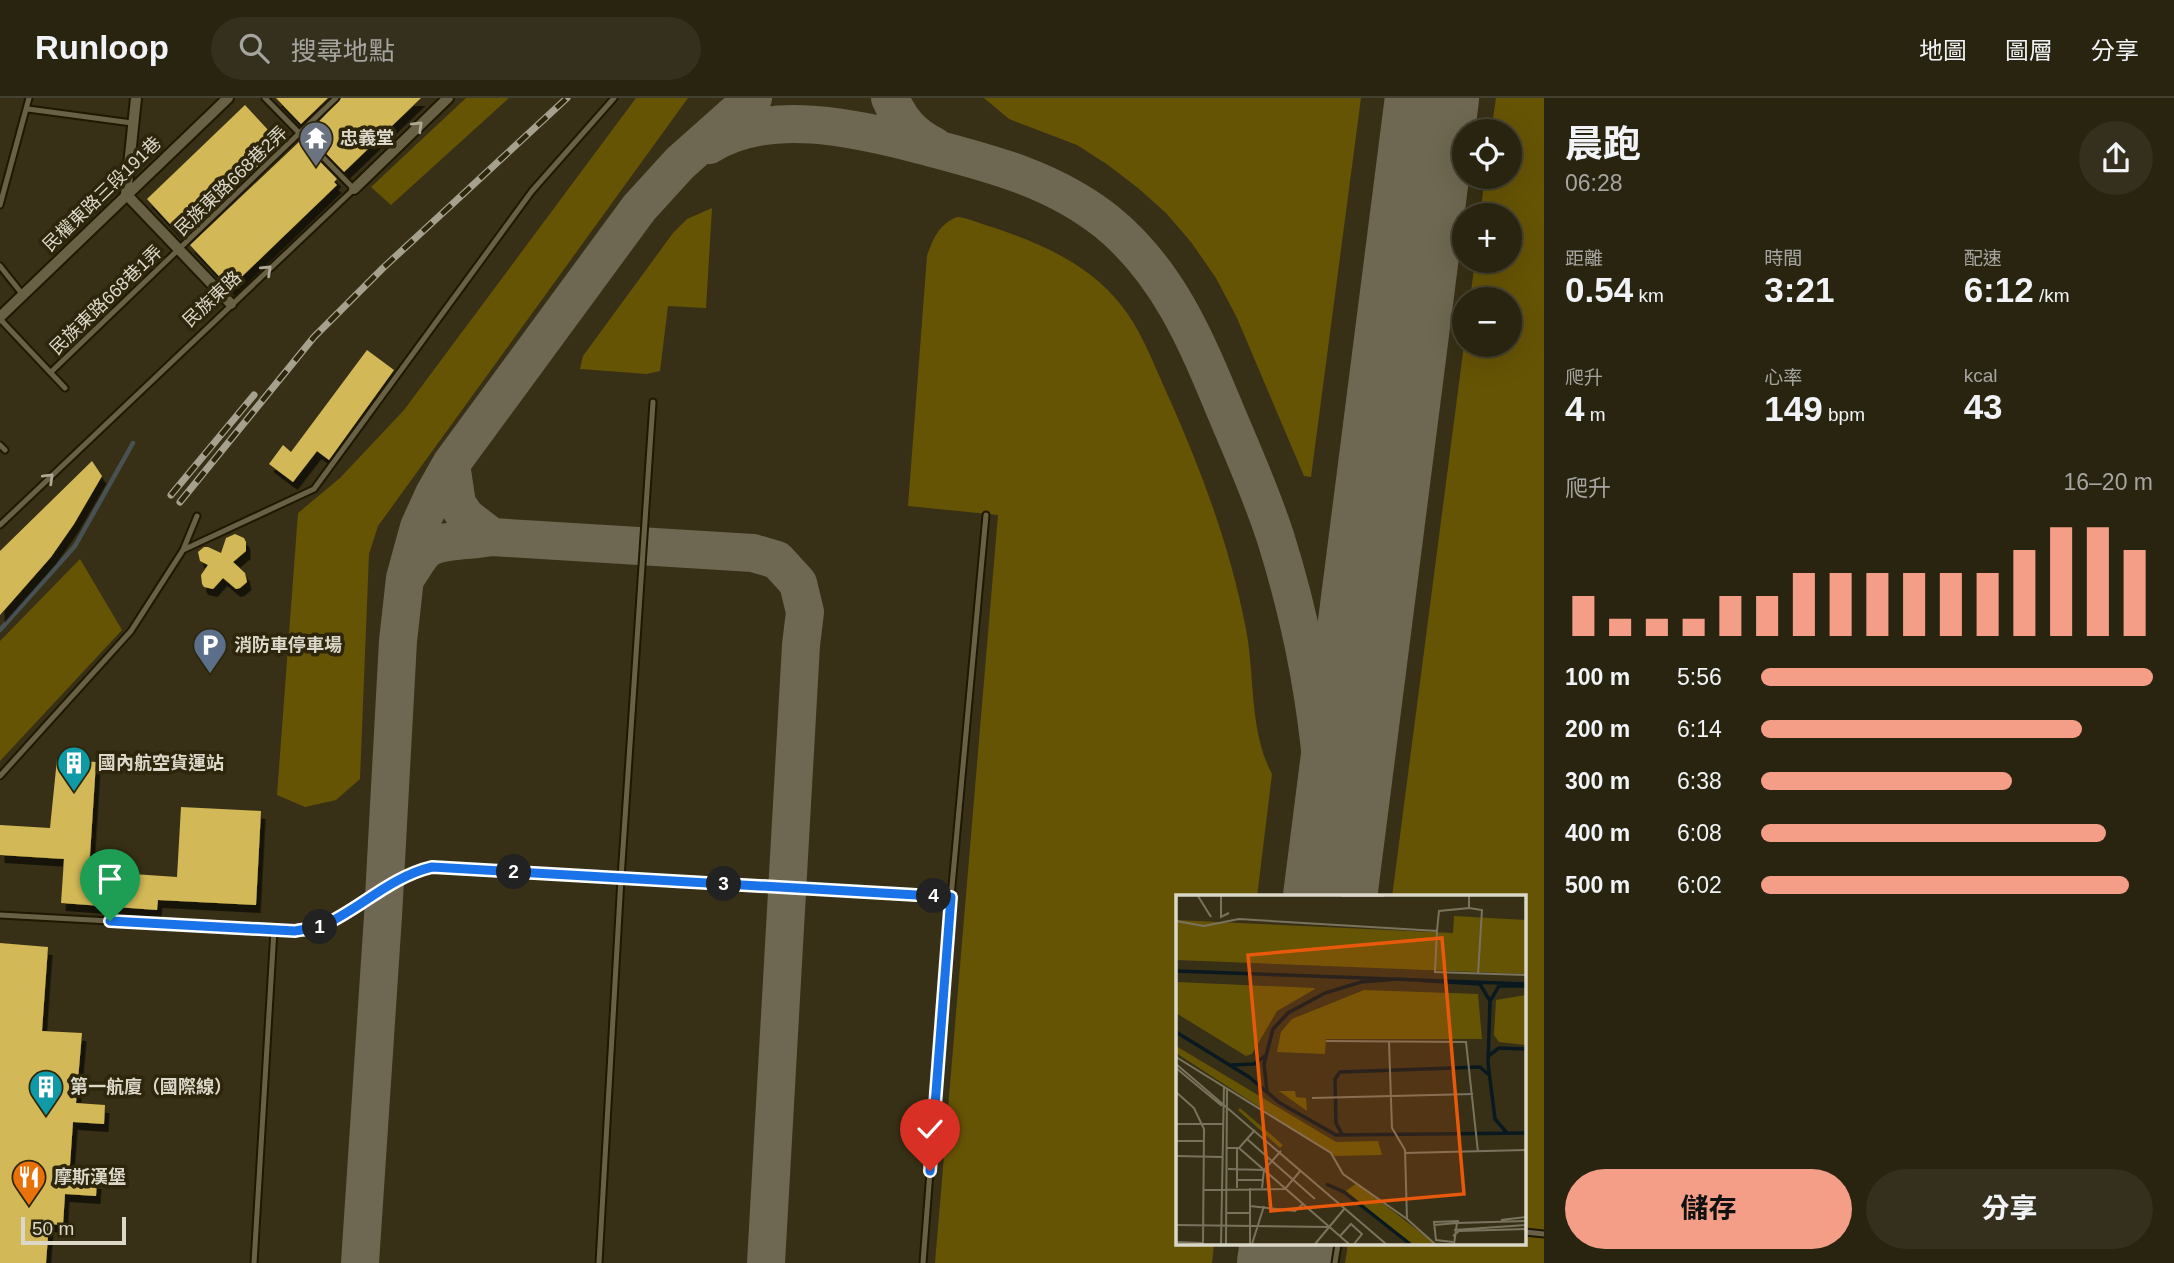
<!DOCTYPE html>
<html lang="zh-TW">
<meta charset="utf-8">
<style>
body{margin:0;font-family:Helvetica,"Noto Sans TC",sans-serif;background:#35301e;color:#f1f3f6;height:100vh;display:flex;flex-direction:column;font-size:26px;white-space:nowrap}
*{box-sizing:border-box;margin:0}
p{font-size:23px;color:#a5a49f}
.icon{flex:none;width:38px;height:38px;fill:none;stroke:currentColor;stroke-width:2;stroke-linecap:round;stroke-linejoin:round}
.map{position:relative;flex:1;overflow:hidden}
.side{display:flex;flex-direction:column;background:#292410;width:630px}
.side>*{flex:none}
.fabs{position:absolute;left:1452px;top:21px;display:grid;gap:14px}
.fabs a{display:grid;place-items:center;width:70px;height:70px;border-radius:50%;background:#292410;box-shadow:0 7px 28px #0002,0 0 0 2px #454130;font-size:35px}
.scale{position:absolute;left:21px;bottom:18px;width:105px;box-sizing:border-box;padding-left:7px;border:4px solid #dcd8c9;border-top:0;font-size:19px;line-height:24px;white-space:nowrap;color:#dcd8c9;-webkit-text-stroke:5px #2d260c;paint-order:stroke}
.pin{position:absolute;display:grid;place-items:center;width:60px;height:60px;color:#fff;margin:-72px -30px;border-radius:50% 50% 50% 0;rotate:-45deg;box-shadow:0 0 7px #0007}
.pin .icon{rotate:45deg}
.km{position:absolute;width:35px;height:35px;margin:-18px;border-radius:50%;background:#222;color:#fff;font-size:19px;line-height:35px;text-align:center}
.round{display:grid;place-items:center;flex:none;width:74px;height:74px;border-radius:37px;background:#35301e}
.summary{display:flex;align-items:center;justify-content:space-between;height:119px;padding:0 21px}
h1{font-size:38px;font-weight:700;line-height:52px}
.stats{display:grid;grid-template-columns:repeat(3,1fr);gap:10px;height:119px;padding:7px 21px}
.stats div{display:grid;align-content:center}
.stats b{font-size:35px;font-weight:700}
.stats small{font-size:19px;font-weight:400}
.stats p{font-size:19px}
.chart{height:196px;padding:14px 21px}
.chart p{display:flex;justify-content:space-between}
.chart svg{width:100%;height:126px;margin-top:7px;stroke:#f49e88;stroke-width:6}
.cta{display:flex;gap:14px;margin-top:auto;padding:14px 21px}
.cta a{flex:1;height:80px;border-radius:42px;background:#f49e88;color:#111;font-size:28px;font-weight:700;line-height:80px;text-align:center}
.cta a+a{background:#35301e;color:#f1f3f6}
ul{padding:0 21px;list-style:none;font-size:23px}
li{display:grid;grid-template-columns:112px 84px 1fr;align-items:center;height:52px}
li i{height:18px;border-radius:9px;background:#f49e88}
header{display:flex;align-items:center;gap:42px;box-sizing:border-box;height:98px;padding:0 35px;background:#292410;border-bottom:2px solid #454130}
header strong{font-size:33px}
nav{display:flex;gap:38px;margin-inline-start:auto;font-size:24px}
.search{width:490px;height:63px;background:#35301e;display:flex;align-items:center;gap:18px;box-sizing:border-box;padding:0 24px;border-radius:38px;color:#a5a49f;font-size:26px}
main{display:flex;flex:1;min-height:0}
.map>svg:first-child{display:block}
.green{fill:#665405}
.lines{fill:none;stroke-linecap:round;stroke-linejoin:round}
.stream{stroke:#495253;stroke-width:4.5}
.taxiway{stroke:#6e6852;stroke-width:38}
.runway{stroke:#6e6852;stroke-width:94}
.building{fill:#d2b857;filter:url(#shadow)}
.service-casing{stroke:#1f1801;stroke-width:9}
.minor-casing{stroke:#1f1801;stroke-width:14}
.service{stroke:#686146;stroke-width:5}
.minor{stroke:#686146;stroke-width:10}
.rail-casing{stroke:#a6a18f;stroke-width:7}
.rail{stroke:#2d260c;stroke-width:4.5;stroke-dasharray:13;stroke-linecap:butt}
.oneway{stroke:#aea895}
.route-casing{stroke:#fff;stroke-width:14}
.route{stroke:#1a73e8;stroke-width:9}
.labels{text-anchor:middle;stroke-width:7;stroke-linejoin:round;paint-order:stroke}
.poi-label{font-size:18px;font-weight:bold;fill:#dcd8c9;stroke:#2d260c;text-anchor:start}
.street-label{font-size:18px;fill:#dcd8c9;stroke:#2d260c}
.inset-river{fill:none;stroke:#0a1920;stroke-width:3.5}
.inset-road{fill:none;stroke:#79735e;stroke-width:2}
.view{fill:#e8590c;fill-opacity:0.15;stroke:#e8590c;stroke-width:3.5}
.inset-edge{fill:none;stroke:#dcd8c9;stroke-width:3.5}
</style>
<header>
<strong>Runloop</strong>
<div class="search"><svg class="icon" aria-label="search" viewBox="0 0 24 24"><circle cx="10" cy="10" r="6"/><path d="M15 15l6 6"/></svg>搜尋地點</div>
<nav><a>地圖</a><a>圖層</a><a>分享</a></nav>
</header>
<main>
<div class="map">
<svg width="1544" height="1165" viewBox="0 0 1544 1165">
<defs>
<filter id="shadow"><feDropShadow dx="4.5" dy="8" stdDeviation="0" flood-color="#0009"/></filter>
</defs>
<rect width="100%" height="100%" fill="#373016"/>
<path class="green" d="M466,0H509L391,107L371,89Z
M636,0H688L378,428L369,456L360,681L336,702L305,709L277,697L298,415L340,380L404,312Z
M984,0H1361L1311,379L1304,378L1237,220L1216,180L1191,144L1166,115L1138,90L1108,67L1077,47L1009,21Z
M1496,0H1544V1165H1345L1348,1146H1525V799H1392L1465,239V247H1510V201H1470L1475,163H1510V117H1480L1485,79H1510V33H1491Z
M712,110L706,210L668,208L660,273L647,276L580,271L583,258L673,135L687,121Z
M957,119C969,120 980,126 992,129C1040,145 1089,166 1121,207C1141,232 1152,262 1165,291C1200,368 1230,448 1246,531C1255,578 1249,633 1272,676L1257,799H1178V1146H1214L1212,1165H935L998,417L908,408L927,158C933,141 939,126 957,119Z
M80,461L122,532L0,663V543Z"/>
<g class="lines">
<path class="stream" d="M0,532L75,448L133,345"/>
<path class="taxiway" d="M890,0C900,23 912,37 934,48
M709,47C769,10 854,30 917,46C985,64 1051,79 1107,124C1168,174 1196,242 1225,312C1243,355 1262,397 1276,441C1302,524 1319,614 1324,701C1326,734 1323,767 1323,799
M451,366L457,406L466,419L492,439
M407,478C413,470 419,457 427,451C440,441 474,443 492,439L753,455L777,462L798,485L805,514L801,547L766,1165
M360,1165L383,818L398,543L405,480L419,429L434,396L451,366L639,110L680,65L753,0
M1277,1165L1280,1146"/>
<path class="runway" d="M1330,799L1432,0
M1284,1165L1287,1146"/>
</g>
<path class="building" d="M276,0H328L301,26Z
M341,0H421L344,74L307,36Z
M245,7L281,46L183,140L147,101Z
M300,43L337,81L334,84L337,87L230,190L190,147Z
M367,252L394,272L329,362L317,353L293,384L269,366L283,347L291,354Z
M92,363L102,378L74,426L51,459L0,517V453Z
M235,436L244,440L246,444V453L233,464L245,475L247,484L240,490L236,491L223,480L213,491L204,489L202,486L201,477L208,467L200,463L198,454L204,449H208L221,455L226,440Z
M57,661L96,664L89,773L177,779L181,709L261,713L256,807L158,802L157,812L61,805L64,761L0,757V727L50,730Z
M0,845L48,849L42,933L82,935L76,1005L105,1007L104,1026L73,1024L69,1081L97,1083L96,1098L65,1096L63,1127L49,1126L46,1165H0Z"/>
<g class="lines">
<g class="service-casing">
<path id="service" d="M28,11L132,25
M0,107L29,0
M0,168L23,197
M0,221L65,290
M51,274L336,0
M0,347L5,352
M0,427L354,91L265,0
M183,452L197,418
M0,678L131,533L183,452L314,391L532,93L614,0
M0,817L295,833C303,831 314,832 322,828C360,811 390,779 432,769L951,799
M1525,1134L1544,1136
M254,1165L274,832
M599,1165L621,780L653,304
M923,1165L951,799L986,417
M1335,1165L1338,1146"/>
</g>
<g class="minor-casing">
<path id="minor" d="M136,0L126,96L231,206
M354,91L448,0
M0,219L228,0"/>
</g>
<use href="#service" class="service"/>
<use href="#minor" class="minor"/>
<g class="rail-casing">
<path id="rail" d="M171,397L254,297
M180,404L314,239L383,170L567,0"/>
</g>
<use href="#rail" class="rail"/>
</g>
<defs><path id="oneway-chevron" d="M-2-3.5L2.5 0L-2 3.5" fill="none" stroke-width="1.6" stroke-linecap="round" stroke-linejoin="round" transform="scale(1.75)"/></defs>
<g class="oneway">
<use href="#oneway-chevron" transform="translate(418 28) rotate(-44)"/>
<use href="#oneway-chevron" transform="translate(267 172) rotate(-43)"/>
<use href="#oneway-chevron" transform="translate(49 380) rotate(-44)"/>
</g>
<g class="lines">
<g class="route-casing">
<path id="route" d="M110,823L295,833C303,831 314,832 322,828C360,811 390,779 432,769L951,799L930,1073"/>
</g>
<use href="#route" class="route"/>
</g>
<defs>
<g id="temple-pin" transform="scale(1.75)"><path d="M0 17L-7.5 6A9.5 9.5 0 1 1 7.5 6Z" fill="#6b7280" stroke="#2d260c"/><path d="M0-6L5-2H3V0L6.5 2.5H4V6H1.5V3h-3V6H-4V2.5H-6.5L-3 0V-2H-5Z" fill="#fff"/></g>
<g id="parking-pin" transform="scale(1.75)"><path d="M0 17L-7.5 6A9.5 9.5 0 1 1 7.5 6Z" fill="#5c6f8a" stroke="#2d260c"/><path d="M-3.5-5.5H1a3.5 3.5 0 0 1 0 7H-1V5.5H-3.5ZM-1-3.4V-.6H.8a1.4 1.4 0 0 0 0-2.8Z" fill="#fff"/></g>
<g id="building-pin" transform="scale(1.75)"><path d="M0 17L-7.5 6A9.5 9.5 0 1 1 7.5 6Z" fill="#0f9aa8" stroke="#2d260c"/><path d="M-4-6H4V6H1V3H-1V6H-4ZM-2.5-4.3h1.7v1.8h-1.7ZM.8-4.3h1.7v1.8H.8ZM-2.5-1h1.7V.8h-1.7ZM.8-1h1.7V.8H.8Z" fill="#fff"/></g>
<g id="restaurant-pin" transform="scale(1.75)"><path d="M0 17L-7.5 6A9.5 9.5 0 1 1 7.5 6Z" fill="#e8710a" stroke="#2d260c"/><path d="M-5-6h1v4h1v-4h1v4h1v-4h1v5L-1.5 .5V6h-2V.5L-5-1ZM5-6V6H3V1.5H1.5Q1.5-4 5-6Z" fill="#fff"/></g>
</defs>
<g fill-rule="evenodd">
<use href="#temple-pin" x="316" y="40"/>
<use href="#parking-pin" x="210" y="547"/>
<use href="#building-pin" x="74" y="665"/>
<use href="#building-pin" x="46" y="989"/>
<use href="#restaurant-pin" x="29" y="1079"/>
</g>
<g class="labels">
<g class="poi-label">
<text x="340" y="46">忠義堂</text>
<text x="234" y="553">消防車停車場</text>
<text x="98" y="671">國內航空貨運站</text>
<text x="70" y="995">第一航廈（國際線）</text>
<text x="54" y="1085">摩斯漢堡</text>
</g>
<g class="street-label">
<text transform="translate(231 83) rotate(-44)" y="6">民族東路668巷2弄</text>
<text transform="translate(102 96) rotate(-44)" y="6">民權東路三段191巷</text>
<text transform="translate(212 201) rotate(-43)" y="6">民族東路</text>
<text transform="translate(106 202) rotate(-44)" y="6">民族東路668巷1弄</text>
</g>
</g>
<g transform="translate(1176 797)">
<rect width="350" height="350" fill="#373016"/>
<path d="M278,21L350,25V79L0,65V25L277,38ZM0,87L138,93L139,94L101,116L76,159L70,161L0,118ZM188,95L302,99L306,144H150L149,159L101,157L105,137L116,124ZM350,100V150L323,147L318,140L320,105ZM0,151L160,247L202,246L206,260L159,261L0,158ZM103,196H119L120,202L130,203L131,216ZM64,213L107,250L104,253L62,215ZM181,288L254,345L257,349H235L170,296Z" fill="#665405"/>
<path class="inset-river" d="M0,76L350,89M0,137L73,182L104,208L160,240L350,238M311,162L323,153L350,154M55,170L78,169L89,161M91,196L88,169L97,134L112,118L149,98L185,87L221,84L304,89L314,106M331,238L319,224L312,168L314,106L323,91H350M167,241L160,228L159,184L164,177L304,172L313,180M150,289L168,297L234,349"/>
<path class="inset-road" d="M22,1L35,22M45,1V22L53,18M165,1H208M293,13L306,15L302,79M0,26L28,31L63,24L261,36L259,77L350,80M261,36L263,16L293,13V1M150,146L290,147L302,257M213,147L216,233L229,255L231,324L259,349M0,162L155,258L167,279L231,324M0,169L210,349M0,173L46,211M0,197L18,213L28,234L27,349M136,203L297,199M0,229H47M71,244L139,304M0,246H28M51,253H63L79,235M63,253L173,349M229,258L350,255M0,261L46,262M52,274L88,275M61,285H86M61,293V254M74,293V349M86,293L88,275L105,256M28,295L109,294L125,275M74,311L119,316L127,309M51,318H74M325,325L350,322M0,330L153,332M258,330L281,328M278,335L350,330M164,341L175,329L186,339L178,349M277,341L283,336L350,334M0,347L26,348M277,347L260,345L258,327L283,326M45,349L48,191M50,349L51,194M76,349L88,311M139,349L169,313M278,349L281,328L350,326"/>
<path class="view" d="M266,43L288,299L95,316L72,60Z"/>
<rect width="350" height="350" class="inset-edge"/>
</g>
</svg>
<div class="fabs">
<a><svg class="icon" aria-label="locate" viewBox="0 0 24 24"><circle cx="12" cy="12" r="6"/><path d="M12 2v4M12 18v4M2 12h4M18 12h4"/></svg></a>
<a>+</a>
<a>−</a>
</div>
<div class="scale">50 m</div>
<div class="pin" style="left:110px;top:823px;background:#1e9e55"><svg class="icon" aria-label="arrive" viewBox="0 0 24 24"><path d="M6 21V4h12l-3 4 3 4H6"/></svg></div>
<div class="pin" style="left:930px;top:1073px;background:#d93025"><svg class="icon" aria-label="check" viewBox="0 0 24 24"><path d="M5 12l5 5 9-10"/></svg></div>
<b class="km" style="left:320px;top:829px">1</b>
<b class="km" style="left:514px;top:774px">2</b>
<b class="km" style="left:724px;top:786px">3</b>
<b class="km" style="left:934px;top:798px">4</b>
</div>
<section class="side">
<div class="summary"><div><h1>晨跑</h1><p>06:28</p></div><a class="round"><svg class="icon" aria-label="share" viewBox="0 0 24 24"><path d="M12 15V3M7 8l5-5 5 5M5 13v7h14v-7"/></svg></a></div>
<div class="stats">
<div><p>距離</p><b>0.54<small> km</small></b></div>
<div><p>時間</p><b>3:21</b></div>
<div><p>配速</p><b>6:12<small> /km</small></b></div>
</div>
<div class="stats">
<div><p>爬升</p><b>4<small> m</small></b></div>
<div><p>心率</p><b>149<small> bpm</small></b></div>
<div><p>kcal</p><b>43</b></div>
</div>
<div class="chart"><p><span>爬升</span>16–20 m</p>
<svg viewBox="0 0 160 44" preserveAspectRatio="none"><path d="M5 44V30M15 44V38M25 44V38M35 44V38M45 44V30M55 44V30M65 44V22M75 44V22M85 44V22M95 44V22M105 44V22M115 44V22M125 44V14M135 44V6M145 44V6M155 44V14"/></svg>
</div>
<ul>
<li><b>100 m</b>5:56<i style="width:100%"></i></li>
<li><b>200 m</b>6:14<i style="width:82%"></i></li>
<li><b>300 m</b>6:38<i style="width:64%"></i></li>
<li><b>400 m</b>6:08<i style="width:88%"></i></li>
<li><b>500 m</b>6:02<i style="width:94%"></i></li>
</ul>
<div class="cta"><a>儲存</a><a>分享</a></div>
</section>
</main>
